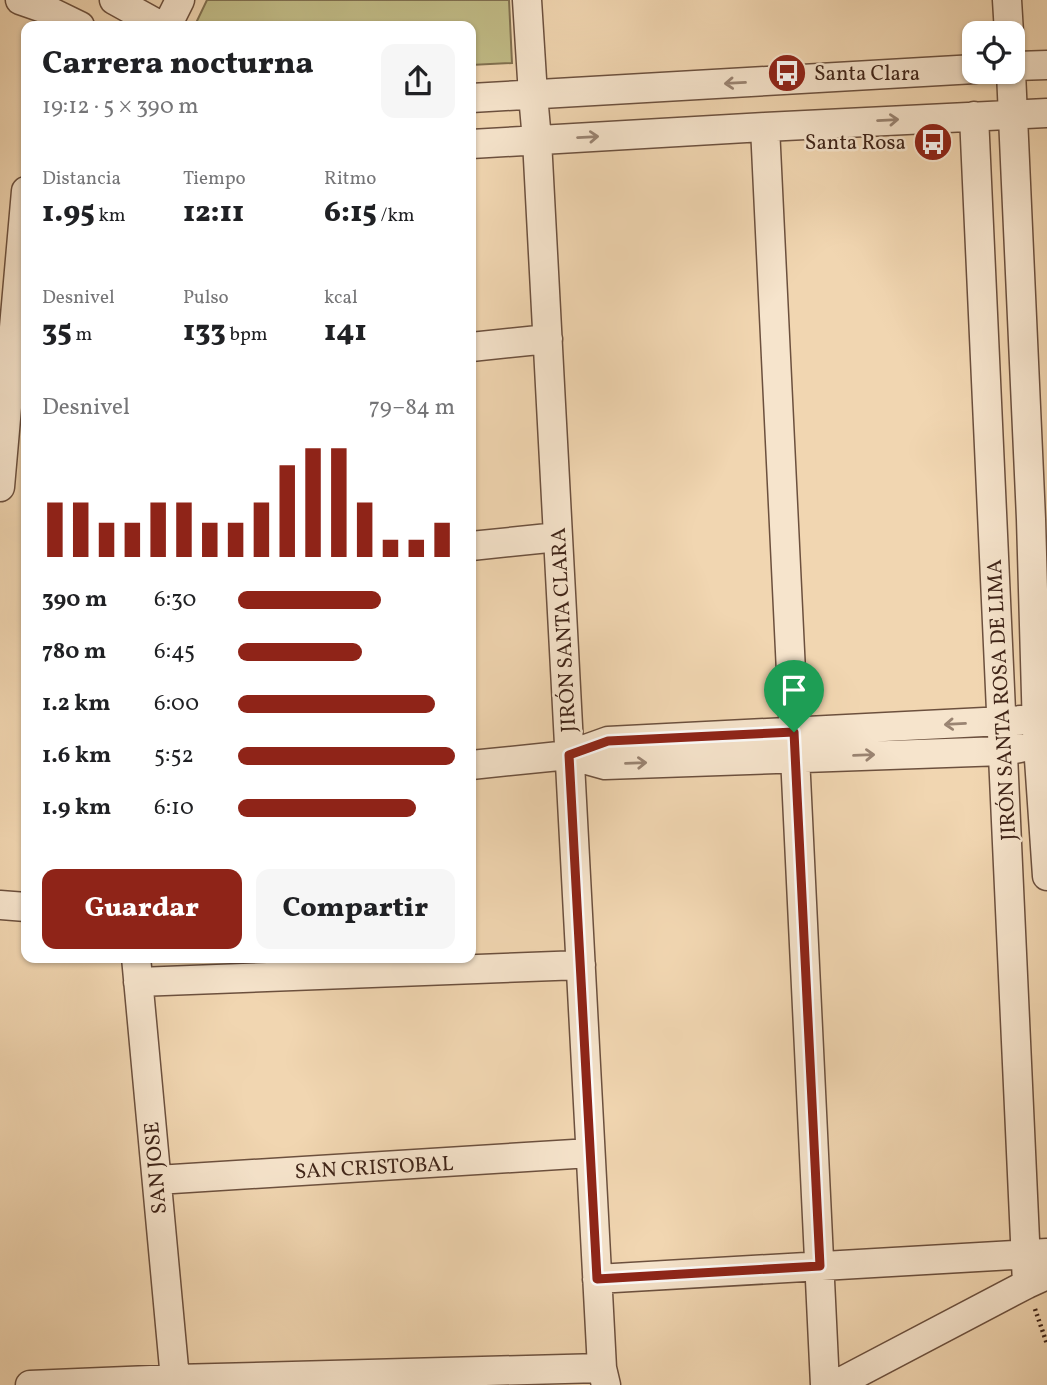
<!DOCTYPE html>
<html lang="es">
<meta charset="utf-8">
<style>
body{margin:0;font-family:Vollkorn,serif;background:#f6f6f6;color:#202124;height:100vh;display:flex;flex-direction:column;font-size:26px;white-space:nowrap}
*{box-sizing:border-box;margin:0}
p{font-size:23px;color:#757577}
.icon{flex:none;width:38px;height:38px;fill:none;stroke:currentColor;stroke-width:2;stroke-linecap:round;stroke-linejoin:round}
.map{position:relative;flex:1;overflow:hidden}
.drawer{position:absolute;left:21px;top:21px;width:455px;height:942px;display:flex;flex-direction:column;background:#fff;border-radius:14px;box-shadow:0 2px 5px #0004}
.drawer>*{flex:none}
.fabs{position:absolute;left:962px;top:21px;display:grid;gap:14px}
.fabs a{display:grid;place-items:center;width:63px;height:63px;border-radius:14px;background:#fff;box-shadow:0 2px 5px #0004;font-size:35px}
.pin{position:absolute;display:grid;place-items:center;width:60px;height:60px;color:#fff;margin:-72px -30px;border-radius:50% 50% 50% 0;rotate:-45deg;box-shadow:0 0 7px #0007}
.pin .icon{rotate:45deg}
.round{display:grid;place-items:center;flex:none;width:74px;height:74px;border-radius:14px;background:#f6f6f6}
.head{display:flex;align-items:center;justify-content:space-between;height:119px;padding:0 21px}
h1{font-size:32px;font-weight:800;line-height:52px}
.figures{display:grid;grid-template-columns:repeat(3,1fr);gap:10px;height:119px;padding:7px 21px}
.figures div{display:grid;align-content:center}
.figures b{font-size:30px;font-weight:800}
.figures small{font-size:19px;font-weight:400}
.figures p{font-size:19px}
.chart{height:196px;padding:14px 21px}
.chart p{display:flex;justify-content:space-between}
.chart svg{width:100%;height:126px;margin-top:7px;stroke:#8f2418;stroke-width:6}
.button{display:flex;gap:14px;margin-top:auto;padding:14px 21px}
.button a{flex:1;height:80px;border-radius:14px;background:#8f2418;color:#fff;font-size:28px;font-weight:800;line-height:80px;text-align:center}
.button a+a{background:#f6f6f6;color:#202124}
ul{padding:0 21px;list-style:none;font-size:23px}
li{display:grid;grid-template-columns:112px 84px 1fr;align-items:center;height:52px}
li i{height:18px;border-radius:9px;background:#8f2418}
.map>svg:first-child{display:block}
.green{fill:#c1bc87;stroke:#807050;stroke-width:2}
.lines{fill:none;stroke-linecap:round;stroke-linejoin:round}
.minor-casing{stroke:#6c503e;stroke-width:31}
.path{stroke:#3f2418;stroke-width:4.5;stroke-dasharray:2 3.5;stroke-linecap:butt}
.minor{stroke:#f6e4cc;stroke-width:28}
.oneway{stroke:#9a8472}
.route-casing{stroke:#fff;stroke-width:14}
.route{stroke:#8f2418;stroke-width:9}
.labels{text-anchor:middle;stroke-width:5;stroke-linejoin:round;paint-order:stroke}
.poi-label{font-size:21px;fill:#3f2418;stroke:#f6e4cc;text-anchor:start}
.street-label{font-size:21px;fill:#3f2418;stroke:#f6e4cc}
</style>
<div class="map">
<svg width="1047" height="1385" viewBox="0 0 1047 1385">
<rect width="100%" height="100%" fill="#f1d6b1"/>
<filter id="stains"><feTurbulence type="fractalNoise" baseFrequency=".00286" numOctaves="4"/><feColorMatrix values="0 0 0 0 .2 0 0 0 0 .09 0 0 0 0 .02 0 0 0 .5 -.17"/></filter>
<radialGradient id="worn" r=".72"><stop offset=".6" stop-color="#630" stop-opacity="0"/><stop offset="1" stop-color="#630" stop-opacity=".3"/></radialGradient>
<path class="green" d="M207,0H509L512,63L471,65V26H197L195,25Z"/>
<g class="lines">
<g class="minor-casing">
<path id="minor" d="M20,0L43,8L80,26
M114,0L161,26
M527,0L533,95L537,140L602,1368L606,1385
M1007,0L1009,33
M167,26L180,0
M1013,66L1047,65
M1011,72L1031,519L1037,730L1047,876
M471,98L975,69
M974,116L1027,1284
M765,127L825,1385
M471,144L765,127L1047,113
M471,347L548,339
M0,487L26,191
M471,546L558,537
M569,755L605,765L1003,751L1020,748
M471,765L569,755L608,741L1021,720
M0,905L26,907
M136,957L175,1379
M138,982L581,965
M157,1180L590,1153
M597,1279L1047,1253
M30,1385L175,1379L602,1368
M835,1385L1027,1284L1047,1275"/>
</g>
<path class="path" d="M1035,1309L1047,1344"/>
<use href="#minor" class="minor"/>
</g>
<defs><path id="oneway-shaft" d="M-6 0H5M1.5-3L5.5 0L1.5 3" fill="none" stroke-width="1.6" stroke-linecap="round" stroke-linejoin="round" transform="scale(1.75)"/></defs>
<g class="oneway">
<use href="#oneway-shaft" transform="translate(735 83) rotate(177)"/>
<use href="#oneway-shaft" transform="translate(888 120) rotate(-3)"/>
<use href="#oneway-shaft" transform="translate(588 137) rotate(-3)"/>
<use href="#oneway-shaft" transform="translate(955 724) rotate(177)"/>
<use href="#oneway-shaft" transform="translate(864 755) rotate(-2)"/>
<use href="#oneway-shaft" transform="translate(636 763) rotate(-2)"/>
</g>
<g class="lines">
<g class="route-casing">
<path id="route" d="M794,732L820,1266L597,1279L569,755L608,741Z"/>
</g>
<use href="#route" class="route"/>
</g>
<defs>
<g id="bus-disc" transform="scale(2.0125)"><circle r="9.5" fill="#8f2418" stroke="#f6e4cc"/><path d="M-5-6H5V4H4V6H2V4H-2V6H-4V4H-5ZM-3.5-4V0h7V-4ZM-3.5 1.2v1.5H-2V1.2ZM2 1.2v1.5H3.5V1.2Z" fill="#fff"/></g>
</defs>
<g fill-rule="evenodd">
<use href="#bus-disc" x="787" y="73"/>
<use href="#bus-disc" x="933" y="142"/>
</g>
<g class="labels">
<g class="poi-label">
<text x="814" y="80">Santa Clara</text>
<text x="906" y="149" text-anchor="end">Santa Rosa</text>
</g>
<g class="street-label">
<text transform="translate(563 630) rotate(-93)" y="7">JIRÓN SANTA CLARA</text>
<text transform="translate(1001 700) rotate(-93)" y="7">JIRÓN SANTA ROSA DE LIMA</text>
<text transform="translate(374 1167) rotate(-3)" y="7">SAN CRISTOBAL</text>
<text transform="translate(155 1168) rotate(-95)" y="7">SAN JOSE</text>
</g>
</g>
<rect width="100%" height="100%" filter="url(#stains)"/>
<rect width="100%" height="100%" fill="url(#worn)"/>
</svg>
<div class="fabs">
<a><svg class="icon" aria-label="locate" viewBox="0 0 24 24"><circle cx="12" cy="12" r="6"/><path d="M12 2v4M12 18v4M2 12h4M18 12h4"/></svg></a>
</div>
<div class="pin" style="left:794px;top:732px;background:#1e9e55"><svg class="icon" aria-label="arrive" viewBox="0 0 24 24"><path d="M6 21V4h12l-3 4 3 4H6"/></svg></div>
<section class="drawer">
<div class="head"><div><h1>Carrera nocturna</h1><p>19:12 · 5 × 390 m</p></div><a class="round"><svg class="icon" aria-label="share" viewBox="0 0 24 24"><path d="M12 15V3M7 8l5-5 5 5M5 13v7h14v-7"/></svg></a></div>
<div class="figures">
<div><p>Distancia</p><b>1.95<small> km</small></b></div>
<div><p>Tiempo</p><b>12:11</b></div>
<div><p>Ritmo</p><b>6:15<small> /km</small></b></div>
</div>
<div class="figures">
<div><p>Desnivel</p><b>35<small> m</small></b></div>
<div><p>Pulso</p><b>133<small> bpm</small></b></div>
<div><p>kcal</p><b>141</b></div>
</div>
<div class="chart"><p><span>Desnivel</span>79–84 m</p>
<svg viewBox="0 0 160 44" preserveAspectRatio="none"><path d="M5 44V25M15 44V25M25 44V32M35 44V32M45 44V25M55 44V25M65 44V32M75 44V32M85 44V25M95 44V12M105 44V6M115 44V6M125 44V25M135 44V38M145 44V38M155 44V32"/></svg>
</div>
<ul>
<li><b>390 m</b>6:30<i style="width:66%"></i></li>
<li><b>780 m</b>6:45<i style="width:57%"></i></li>
<li><b>1.2 km</b>6:00<i style="width:91%"></i></li>
<li><b>1.6 km</b>5:52<i style="width:100%"></i></li>
<li><b>1.9 km</b>6:10<i style="width:82%"></i></li>
</ul>
<div class="button"><a>Guardar</a><a>Compartir</a></div>
</section>
</div>
